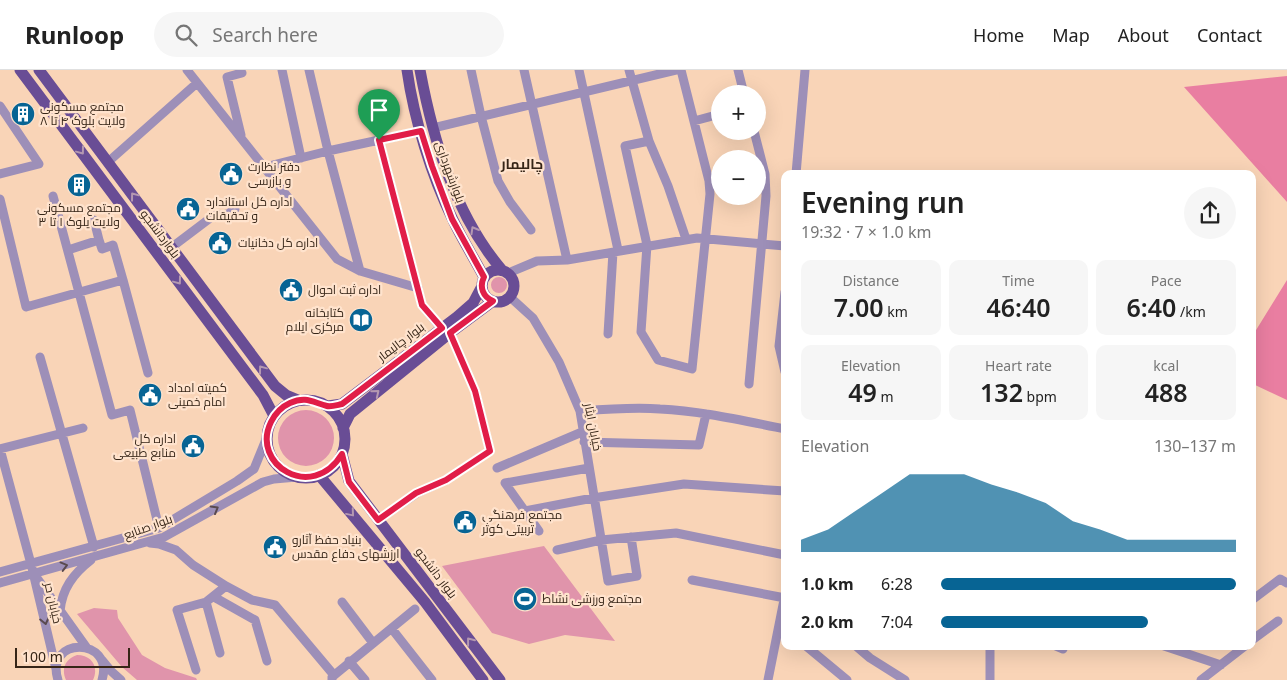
<!DOCTYPE html>
<meta charset="utf-8">
<style>
body{margin:0;font-family:"Noto Sans",Cairo,sans-serif;background:#f6f6f6;color:#222;height:100vh;display:flex;flex-direction:column;font-size:19px;white-space:nowrap}
*{box-sizing:border-box;margin:0}
p{font-size:16px;color:#767676}
.icon{flex:none;width:28px;height:28px;fill:none;stroke:currentColor;stroke-width:2;stroke-linecap:round;stroke-linejoin:round}
.map{position:relative;flex:1;overflow:hidden}
.details{position:absolute;left:781px;top:100px;width:475px;height:480px;display:flex;flex-direction:column;background:#fff;border-radius:10px;box-shadow:0 5px 20px #0002}
.details>*{flex:none}
.buttons{position:absolute;left:711px;top:15px;display:grid;gap:10px}
.buttons a{display:grid;place-items:center;width:55px;height:55px;border-radius:50%;background:#fff;box-shadow:0 5px 20px #0002;font-size:25px}
.scale{position:absolute;left:15px;bottom:12px;width:115px;box-sizing:border-box;padding-left:5px;border:2px solid #362517;border-top:0;font-size:14px;line-height:18px;white-space:nowrap;color:#362517;-webkit-text-stroke:4px #ffe3cd;paint-order:stroke}
.pin{position:absolute;display:grid;place-items:center;width:42px;height:42px;color:#fff;margin:-51px -21px;border-radius:50% 50% 50% 0;rotate:-45deg;box-shadow:0 0 5px #0007}
.pin .icon{rotate:45deg}
.round{display:grid;place-items:center;flex:none;width:52px;height:52px;border-radius:26px;background:#f6f6f6}
.summary{display:flex;align-items:center;justify-content:space-between;height:85px;padding:0 20px}
h1{font-size:28px;font-weight:600;line-height:38px}
.metrics{display:grid;grid-template-columns:repeat(3,1fr);gap:8px;height:85px;padding:5px 20px}
.metrics div{display:grid;align-content:center;border-radius:10px;background:#f6f6f6;text-align:center}
.metrics b{font-size:25px;font-weight:600}
.metrics small{font-size:14px;font-weight:400}
.metrics p{font-size:14px}
.chart{height:140px;padding:10px 20px}
.chart p{display:flex;justify-content:space-between}
.chart svg{width:100%;height:90px;margin-top:5px;fill:#076494;opacity:.7}
ul{padding:0 20px;list-style:none;font-size:16px}
li{display:grid;grid-template-columns:80px 60px 1fr;align-items:center;height:38px}
li i{height:12px;border-radius:6px;background:#076494}
header{display:flex;align-items:center;gap:30px;box-sizing:border-box;height:70px;padding:0 25px;background:#fff;border-bottom:1px solid #e0e0e0}
header strong{font-size:24px}
nav{display:flex;gap:28px;margin-inline-start:auto;font-size:18px}
.search{width:350px;height:45px;background:#f6f6f6;display:flex;align-items:center;gap:12px;box-sizing:border-box;padding:0 18px;border-radius:28px;color:#767676;font-size:19px}
.map>svg:first-child{display:block}
.green{fill:#e094ab}
.forest{fill:#e97ea1}
.lines{fill:none;stroke-linecap:round;stroke-linejoin:round}
.minor{stroke:#9d8fb8;stroke-width:9}
.major{stroke:#694d95;stroke-width:11}
.oneway{stroke:#b498b1}
.oneway2{stroke:#5a4a4f}
.route-casing{stroke:#fff;stroke-width:10}
.route{stroke:#e11d48;stroke-width:6}
.labels{text-anchor:middle;stroke-width:4.5;stroke-linejoin:round;paint-order:stroke}
.poi-label{font-size:12px;fill:#362517;stroke:#ffe3cd;text-anchor:start}
.street-label{font-size:12px;fill:#362517;stroke:#ffe3cd}
.neighbourhood-label{font-size:14px;font-weight:bold;fill:#362517;stroke:#ffe3cd}
</style>
<header>
<strong>Runloop</strong>
<div class="search"><svg class="icon" aria-label="search" viewBox="0 0 24 24"><circle cx="10" cy="10" r="6"/><path d="M15 15l6 6"/></svg>Search here</div>
<nav><a>Home</a><a>Map</a><a>About</a><a>Contact</a></nav>
</header>
<div class="map">
<svg width="1287" height="610" viewBox="0 0 1287 610">
<rect width="100%" height="100%" fill="#f9d4b7"/>
<path class="green" d="M491 215a8 8 0 1 1 16 0a8 8 0 1 1-16 0Z
M278 368a28 28 0 1 1 56 0a28 28 0 1 1-56 0Z
M544,476L615,571L565,565L529,574L492,563L442,496Z
M94,538L117,540L118,548L142,585L165,598L196,608L197,610H137L122,597L77,544Z
M77,585C92,585 99,597 93,610H66C61,599 65,589 77,585Z"/>
<path class="forest" d="M1287,6V132L1184,17Z
M1287,210V330L1253,314V265Z"/>
<g class="lines">
<path class="minor" d="M187,0L337,189L360,201L418,218
M282,0L301,88
M309,0L328,81L360,201
M471,0L481,46L498,111L510,132L531,160
M524,0L567,190
M579,0L618,180
M629,0L649,71L668,116L686,169
M738,0L744,24
M0,36L39,94L0,104
M694,51L720,44
M433,58L676,0
M241,65L227,7L242,3
M379,70L422,235L442,259
M649,71L625,76L647,175L641,262L658,290L692,299L710,124L709,111L681,0
M108,92L197,13
M265,97L328,81L421,61
M796,104L805,0
M53,126L112,345L130,340L159,458
M0,129L26,237L123,210L148,303
M94,150L99,170
M172,177L213,146L228,144L235,139
M68,180L99,170L102,179L113,175L123,210
M508,203L537,191L567,190L697,168L785,176
M785,222L779,276L785,302
M510,227L533,248L559,292L580,341L608,511L637,506L631,467
M608,264L613,182
M40,287L94,477
M749,314L766,126L765,104L754,61
M580,341C607,339 633,337 660,339C702,341 744,351 785,359
M584,372L699,375L706,344
M0,379L31,494L56,599
M0,379L83,358
M497,398L582,362
M525,441L593,428L684,414L785,421
M378,450L417,423L446,410L490,381L475,321L450,263
M539,461L505,413L589,398
M150,473L159,474L176,480L193,495L226,516L252,530L275,535L333,604L332,607
M557,480L601,470L676,463L785,485
M0,502L159,458L237,411L254,399L267,367
M37,508L87,578
M692,510L785,528
M0,513L164,467L263,412L274,409L297,407
M214,527L255,550L267,591
M1252,530L1280,509L1287,513
M206,532L220,583
M342,532L373,573
M60,541C62,519 73,504 91,490
M392,559L432,610
M1252,570L1278,551
M806,576L847,610
M856,576L870,588L905,610
M1056,576L1063,579
M1164,576L1221,595
M102,590L111,601L121,610
M349,591L365,610
M196,600L177,540L206,532L226,516
M58,610C44,566 115,567 102,610
M332,610V607L415,539
M768,610L785,525
M990,610V576
M1201,610L1245,576"/>
<path class="major" d="M20,0L263,325L274,346
M39,0L275,316L286,325L298,330
M407,0C414,49 431,105 453,150C462,169 474,188 484,207
M420,0C433,70 455,145 502,200
M482 216a16 16 0 1 1 32 0a16 16 0 1 1-32 0Z
M267 369a39 39 0 1 1 78 0a39 39 0 1 1-78 0Z
M328,336L342,334L457,247L473,233L481,218
M343,358L350,344L450,263L493,231
M342,384L349,411L500,610
M319,405L425,532L483,610"/>
</g>
<defs><path id="oneway-chevron" d="M-2-3.5L2.5 0L-2 3.5" fill="none" stroke-width="1.6" stroke-linecap="round" stroke-linejoin="round" transform="scale(1.25)"/></defs>
<g class="oneway">
<use href="#oneway-chevron" transform="translate(81 81) rotate(53)"/>
<use href="#oneway-chevron" transform="translate(134 126) rotate(-127)"/>
<use href="#oneway-chevron" transform="translate(474 160) rotate(-120)"/>
<use href="#oneway-chevron" transform="translate(178 211) rotate(53)"/>
<use href="#oneway-chevron" transform="translate(262 299) rotate(-127)"/>
<use href="#oneway-chevron" transform="translate(376 323) rotate(-39)"/>
<use href="#oneway-chevron" transform="translate(351 443) rotate(50)"/>
<use href="#oneway-chevron" transform="translate(470 571) rotate(-128)"/>
</g>
<g class="oneway2">
<use href="#oneway-chevron" transform="translate(215 439) rotate(-30)"/>
<use href="#oneway-chevron" transform="translate(64 496) rotate(-15)"/>
<use href="#oneway-chevron" transform="translate(45 551) rotate(77)"/>
</g>
<g class="lines">
<g class="route-casing">
<path id="route" d="M421,61L432,96L452,149L484,207C479,217 483,227 493,231L450,263L475,321L490,381L446,410L416,423L378,450L349,412L342,384C312,433 250,394 271,352C275,344 281,337 290,333C306,326 312,332 327,336C331,337 337,335 342,334L442,258L422,235L379,70Z"/>
</g>
<use href="#route" class="route"/>
</g>
<defs>
<g id="building-disc" transform="scale(1.25)"><circle r="9.5" fill="#076494" stroke="#ffe3cd"/><path d="M-4-6H4V6H1V3H-1V6H-4ZM-2.5-4.3h1.7v1.8h-1.7ZM.8-4.3h1.7v1.8H.8ZM-2.5-1h1.7V.8h-1.7ZM.8-1h1.7V.8H.8Z" fill="#fff"/></g>
<g id="civic-disc" transform="scale(1.25)"><circle r="9.5" fill="#076494" stroke="#ffe3cd"/><path d="M-.6-6.5H3V-4.5H.6V-3L4-1V1h2V6H-6V1h2V-1L-.6-3ZM-1.2 2.5V6h2.4V2.5Z" fill="#fff"/></g>
<g id="library-disc" transform="scale(1.25)"><circle r="9.5" fill="#076494" stroke="#ffe3cd"/><path d="M-6-4Q-3-5.5-.7-3.5V5Q-3 3-6 4ZM6-4Q3-5.5 .7-3.5V5Q3 3 6 4Z" fill="#fff"/></g>
<g id="stadium-disc" transform="scale(1.25)"><circle r="9.5" fill="#076494" stroke="#ffe3cd"/><path d="M0-5a6.5 5 0 1 0 0 10a6.5 5 0 1 0 0-10ZM-3.5-1.8h7v3.6h-7Z" fill="#fff"/></g>
</defs>
<g fill-rule="evenodd">
<use href="#building-disc" x="23" y="44"/>
<use href="#civic-disc" x="231" y="104"/>
<use href="#building-disc" x="79" y="115"/>
<use href="#civic-disc" x="188" y="139"/>
<use href="#civic-disc" x="220" y="173"/>
<use href="#civic-disc" x="291" y="220"/>
<use href="#library-disc" x="361" y="250"/>
<use href="#civic-disc" x="150" y="325"/>
<use href="#civic-disc" x="193" y="376"/>
<use href="#civic-disc" x="465" y="452"/>
<use href="#civic-disc" x="275" y="477"/>
<use href="#stadium-disc" x="525" y="529"/>
</g>
<g class="labels">
<g class="poi-label">
<text x="40" y="41">مجتمع مسکونی<tspan x="40" dy="14">ولایت بلوک ۴ تا ۸</tspan></text>
<text x="248" y="101">دفتر نظارت<tspan x="248" dy="14">و بازرسی</tspan></text>
<text x="206" y="136">اداره کل استاندارد<tspan x="206" dy="14">و تحقیقات</tspan></text>
<text x="79" y="142" text-anchor="middle">مجتمع مسکونی<tspan x="79" dy="14">ولایت یلوک ۱ تا ۳</tspan></text>
<text x="238" y="177">اداره کل دخانیات</text>
<text x="308" y="224">اداره ثبت احوال</text>
<text x="344" y="247" text-anchor="end">کتابخانه<tspan x="344" dy="14">مرکزی ایلام</tspan></text>
<text x="168" y="322">کمیته امداد<tspan x="168" dy="14">امام خمینی</tspan></text>
<text x="176" y="373" text-anchor="end">اداره کل<tspan x="176" dy="14">منابع طبیعی</tspan></text>
<text x="482" y="449">مجتمع فرهنگی<tspan x="482" dy="14">تربیتی کوثر</tspan></text>
<text x="292" y="474">بنیاد حفظ آثارو<tspan x="292" dy="14">ارزشهای دفاع مقدس</tspan></text>
<text x="542" y="533">مجتمع ورزشی نشاط</text>
</g>
<g class="street-label">
<text transform="translate(450 102) rotate(70)" y="4">بلوارشهرداری</text>
<text transform="translate(160 164) rotate(53)" y="4">بلواردانشجو</text>
<text transform="translate(401 272) rotate(-37)" y="4">بلوار چالیمار</text>
<text transform="translate(593 357) rotate(79)" y="4">خیابان ایثار</text>
<text transform="translate(148 457) rotate(-20)" y="4">بلوار صنایع</text>
<text transform="translate(436 503) rotate(53)" y="4">بلوار دانشجو</text>
<text transform="translate(53 533) rotate(77)" y="4">خیابان حر</text>
</g>
<g class="neighbourhood-label">
<text x="522" y="99">چالیمار</text>
</g>
</g>
</svg>
<div class="buttons">
<a>+</a>
<a>−</a>
</div>
<div class="scale">100 m</div>
<div class="pin" style="left:379px;top:70px;background:#1e9e55"><svg class="icon" aria-label="arrive" viewBox="0 0 24 24"><path d="M6 21V4h12l-3 4 3 4H6"/></svg></div>
<section class="details">
<div class="summary"><div><h1>Evening run</h1><p>19:32 · 7 × 1.0 km</p></div><a class="round"><svg class="icon" aria-label="share" viewBox="0 0 24 24"><path d="M12 15V3M7 8l5-5 5 5M5 13v7h14v-7"/></svg></a></div>
<div class="metrics">
<div><p>Distance</p><b>7.00<small> km</small></b></div>
<div><p>Time</p><b>46:40</b></div>
<div><p>Pace</p><b>6:40<small> /km</small></b></div>
</div>
<div class="metrics">
<div><p>Elevation</p><b>49<small> m</small></b></div>
<div><p>Heart rate</p><b>132<small> bpm</small></b></div>
<div><p>kcal</p><b>488</b></div>
</div>
<div class="chart"><p><span>Elevation</span>130–137 m</p>
<svg viewBox="0 0 160 44" preserveAspectRatio="none"><path d="M0 44V38L10 33L20 24L30 15L40 6L50 6L60 6L70 11L80 15L90 20L100 29L110 33L120 38L130 38L140 38L150 38L160 38V44z"/></svg>
</div>
<ul>
<li><b>1.0 km</b>6:28<i style="width:100%"></i></li>
<li><b>2.0 km</b>7:04<i style="width:70%"></i></li>
</ul>
</section>
</div>
